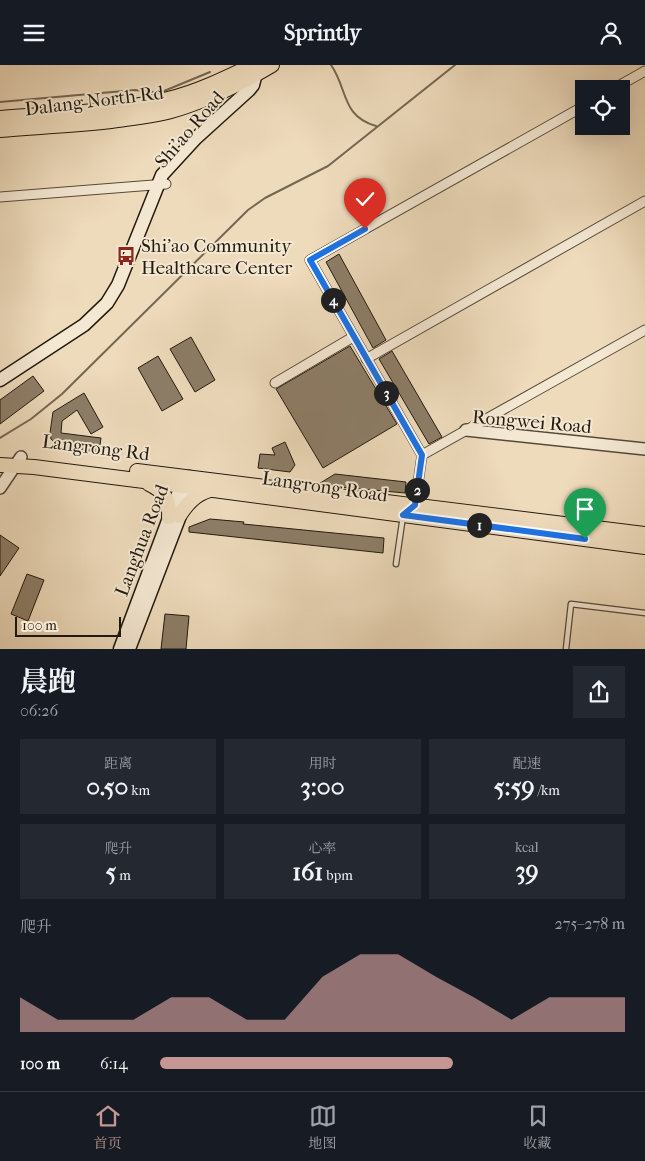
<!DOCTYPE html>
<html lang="zh">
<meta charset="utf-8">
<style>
body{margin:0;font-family:"IM FELL French Canon","Noto Serif SC",serif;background:#242831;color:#f1f3f6;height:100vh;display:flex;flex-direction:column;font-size:19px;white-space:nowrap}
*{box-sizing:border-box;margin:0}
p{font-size:16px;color:#9ea1a6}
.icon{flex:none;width:28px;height:28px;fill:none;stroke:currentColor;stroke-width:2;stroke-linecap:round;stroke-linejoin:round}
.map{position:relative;height:584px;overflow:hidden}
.details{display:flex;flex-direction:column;background:#171b24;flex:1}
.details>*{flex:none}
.fabs{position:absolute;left:575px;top:15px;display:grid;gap:10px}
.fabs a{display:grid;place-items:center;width:55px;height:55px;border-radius:0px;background:#171b24;box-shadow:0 5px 20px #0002;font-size:25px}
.scale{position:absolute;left:15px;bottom:12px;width:106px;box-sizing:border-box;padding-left:5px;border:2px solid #231a0e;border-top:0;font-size:14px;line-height:18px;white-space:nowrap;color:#231a0e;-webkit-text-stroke:4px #f4e8d3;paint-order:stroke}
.pin{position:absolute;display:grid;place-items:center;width:42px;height:42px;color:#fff;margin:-51px -21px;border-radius:50% 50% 50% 0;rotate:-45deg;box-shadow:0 0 5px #0007}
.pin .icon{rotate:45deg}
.km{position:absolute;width:25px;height:25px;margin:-12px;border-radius:50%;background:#222;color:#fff;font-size:14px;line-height:25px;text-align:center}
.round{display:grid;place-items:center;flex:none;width:52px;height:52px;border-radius:0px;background:#242831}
.overview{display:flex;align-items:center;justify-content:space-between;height:85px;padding:0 20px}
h1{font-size:28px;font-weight:700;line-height:38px}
.figures{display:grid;grid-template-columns:repeat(3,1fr);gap:8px;height:85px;padding:5px 20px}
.figures div{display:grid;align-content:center;border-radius:0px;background:#242831;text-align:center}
.figures b{font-size:25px;font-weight:700}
.figures small{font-size:14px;font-weight:400}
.figures p{font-size:14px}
.chart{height:140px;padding:10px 20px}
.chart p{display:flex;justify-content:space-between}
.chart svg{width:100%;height:90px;margin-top:5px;fill:#c59692;opacity:.7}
ul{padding:0 20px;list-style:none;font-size:16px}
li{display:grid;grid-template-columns:80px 60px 1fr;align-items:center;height:38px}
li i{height:12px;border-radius:6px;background:#c59692}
header{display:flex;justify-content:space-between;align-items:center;height:65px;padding:0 20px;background:#171b24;font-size:22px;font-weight:700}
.tabs{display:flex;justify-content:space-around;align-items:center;height:70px;border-top:1px solid #363941;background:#171b24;font-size:14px;color:#9ea1a6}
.tabs a{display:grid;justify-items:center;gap:2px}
.tabs .active{color:#c59692}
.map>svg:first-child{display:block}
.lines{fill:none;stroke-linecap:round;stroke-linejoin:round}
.stream{stroke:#736653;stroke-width:2}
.building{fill:#8d7e68;stroke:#231a0e}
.service-casing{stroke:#564a3a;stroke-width:7}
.minor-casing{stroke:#564a3a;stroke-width:11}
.tertiary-casing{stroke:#564a3a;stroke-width:14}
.secondary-casing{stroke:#231a0e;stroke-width:15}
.primary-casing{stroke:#231a0e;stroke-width:16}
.service{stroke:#f4e8d3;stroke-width:4.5}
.minor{stroke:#f4e8d3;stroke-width:9}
.tertiary{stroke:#f4e8d3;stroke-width:11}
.secondary{stroke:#f4e8d3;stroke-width:12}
.primary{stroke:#eedbbc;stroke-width:14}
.route-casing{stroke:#fff;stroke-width:10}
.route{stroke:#1a73e8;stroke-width:6}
.labels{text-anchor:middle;stroke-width:4;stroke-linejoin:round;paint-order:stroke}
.street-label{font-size:19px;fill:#231a0e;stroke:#f4e8d3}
.poi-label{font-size:19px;fill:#231a0e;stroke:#f4e8d3;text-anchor:start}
</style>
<header><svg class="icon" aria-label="menu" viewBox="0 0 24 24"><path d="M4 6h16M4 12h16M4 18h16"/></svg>Sprintly<svg class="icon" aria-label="person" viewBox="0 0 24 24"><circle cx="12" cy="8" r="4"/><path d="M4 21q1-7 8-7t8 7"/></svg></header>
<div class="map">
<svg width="645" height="584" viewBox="0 0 645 584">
<rect width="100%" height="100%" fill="#eedbbc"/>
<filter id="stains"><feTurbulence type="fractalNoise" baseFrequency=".004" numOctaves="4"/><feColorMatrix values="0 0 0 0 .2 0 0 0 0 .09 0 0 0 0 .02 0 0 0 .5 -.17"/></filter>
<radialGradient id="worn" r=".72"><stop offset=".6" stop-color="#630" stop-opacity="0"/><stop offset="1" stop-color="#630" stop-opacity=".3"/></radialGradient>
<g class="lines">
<path class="stream" d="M331,0C348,24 341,51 376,61
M0,37L135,25L153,27L164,26L210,7
M0,373L31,354L62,329L248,145L265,133L328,101L455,0"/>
</g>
<path class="building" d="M339,189L386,275L373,283L326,197Z
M191,272L215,315L195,327L170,284Z
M350,281L397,359L323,403L276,324Z
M392,286L442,372L429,379L379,294Z
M158,291L183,334L162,346L138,303Z
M33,311L44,326L0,359V335Z
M84,328L103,362L91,369L77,345L62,356L61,368L101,373L99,387L63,383L58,381L51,374L50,368L53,347Z
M285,377L295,400L290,407L258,403L260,389L275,390L272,383Z
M335,409L406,417L405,428L317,420Z
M210,454L244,457L243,459L384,473L383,488L189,467V462Z
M0,470L19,483L0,511Z
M27,509L44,515L28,556L11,549Z
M165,549L189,551L186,584H161Z"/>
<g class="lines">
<g class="service-casing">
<path id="service" d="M396,499L403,451
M566,584L571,539L645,548"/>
</g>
<g class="minor-casing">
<path id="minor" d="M613,24L645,6
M0,132L166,119
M366,294L645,136
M275,318L353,272
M422,390L645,265
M411,443L415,440L422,390L310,195L584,41"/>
</g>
<g class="tertiary-casing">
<path id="tertiary" d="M466,365L645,384
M0,423L21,392"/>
</g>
<g class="secondary-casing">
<path id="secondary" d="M0,315L84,260L107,238L118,220L162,110L196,73L249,25L253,20L255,12L253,11
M120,584L181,421L187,414
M129,584L191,422L189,412"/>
</g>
<g class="primary-casing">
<path id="primary" d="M0,53C56,48 113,48 168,34C197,27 226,13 253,0
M0,65C37,62 74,60 111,56C131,53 152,51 171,46C207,36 240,19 272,0
M0,400L34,402L191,422L645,482
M137,406L645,469
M149,419C164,426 170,435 169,452
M179,451C187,439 195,429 210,425"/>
</g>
<use href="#service" class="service"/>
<use href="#minor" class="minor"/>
<use href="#tertiary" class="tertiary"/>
<use href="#secondary" class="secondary"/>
<use href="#primary" class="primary"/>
</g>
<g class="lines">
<g class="route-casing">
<path id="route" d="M365,164L310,195L422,390L415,440L403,450L585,474"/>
</g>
<use href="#route" class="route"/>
</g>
<defs>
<g id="bus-bare" transform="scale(1.5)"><path d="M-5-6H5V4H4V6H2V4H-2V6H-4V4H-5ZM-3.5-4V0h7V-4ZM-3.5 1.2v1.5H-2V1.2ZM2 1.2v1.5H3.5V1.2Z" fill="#8f2418" stroke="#f4e8d3" stroke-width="2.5" paint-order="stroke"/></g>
</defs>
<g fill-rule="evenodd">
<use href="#bus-bare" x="126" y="191"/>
</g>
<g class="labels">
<g class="street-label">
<text transform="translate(94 35) rotate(-7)" y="7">Dalang North Rd</text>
<text transform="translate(189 64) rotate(-49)" y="7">Shi'ao Road</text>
<text transform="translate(532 356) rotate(5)" y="7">Rongwei Road</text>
<text transform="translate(96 382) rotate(7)" y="7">Langrong Rd</text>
<text transform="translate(325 421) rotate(8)" y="7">Langrong Road</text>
<text transform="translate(141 475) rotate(-69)" y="7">Langhua Road</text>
</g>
<g class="poi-label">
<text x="141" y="187">Shi'ao Community<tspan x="141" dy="22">Healthcare Center</tspan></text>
</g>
</g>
<rect width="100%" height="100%" filter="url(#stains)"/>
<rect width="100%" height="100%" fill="url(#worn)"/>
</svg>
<div class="fabs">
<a><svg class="icon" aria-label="locate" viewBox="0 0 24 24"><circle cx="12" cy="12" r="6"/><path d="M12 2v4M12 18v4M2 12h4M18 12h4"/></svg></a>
</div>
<div class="scale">100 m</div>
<div class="pin" style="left:585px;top:474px;background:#1e9e55"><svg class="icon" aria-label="arrive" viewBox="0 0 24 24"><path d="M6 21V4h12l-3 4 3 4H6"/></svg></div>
<div class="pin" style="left:365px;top:164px;background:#d93025"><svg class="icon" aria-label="check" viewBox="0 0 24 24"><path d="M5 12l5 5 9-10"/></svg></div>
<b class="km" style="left:479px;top:460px">1</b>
<b class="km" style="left:417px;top:425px">2</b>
<b class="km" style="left:386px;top:328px">3</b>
<b class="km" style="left:333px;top:235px">4</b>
</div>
<section class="details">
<div class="overview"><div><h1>晨跑</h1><p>06:26</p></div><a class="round"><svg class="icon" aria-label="share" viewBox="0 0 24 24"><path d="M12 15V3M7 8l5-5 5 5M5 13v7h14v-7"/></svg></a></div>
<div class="figures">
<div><p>距离</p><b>0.50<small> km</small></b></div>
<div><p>用时</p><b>3:00</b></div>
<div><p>配速</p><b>5:59<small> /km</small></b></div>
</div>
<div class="figures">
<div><p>爬升</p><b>5<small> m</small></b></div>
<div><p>心率</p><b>161<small> bpm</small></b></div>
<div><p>kcal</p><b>39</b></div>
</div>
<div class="chart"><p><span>爬升</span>275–278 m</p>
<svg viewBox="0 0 160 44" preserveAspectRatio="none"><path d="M0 44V27L10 38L20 38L30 38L40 27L50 27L60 38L70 38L80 17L90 6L100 6L110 17L120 27L130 38L140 27L150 27L160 27V44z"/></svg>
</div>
<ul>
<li><b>100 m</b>6:14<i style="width:63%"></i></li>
</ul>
</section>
<nav class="tabs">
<a class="active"><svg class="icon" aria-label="home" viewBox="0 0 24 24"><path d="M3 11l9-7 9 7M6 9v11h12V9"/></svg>首页</a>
<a><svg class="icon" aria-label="map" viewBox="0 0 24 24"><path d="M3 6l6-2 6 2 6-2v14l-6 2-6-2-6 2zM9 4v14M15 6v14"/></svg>地图</a>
<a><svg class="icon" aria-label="saved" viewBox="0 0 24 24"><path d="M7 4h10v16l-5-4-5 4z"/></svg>收藏</a>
</nav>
